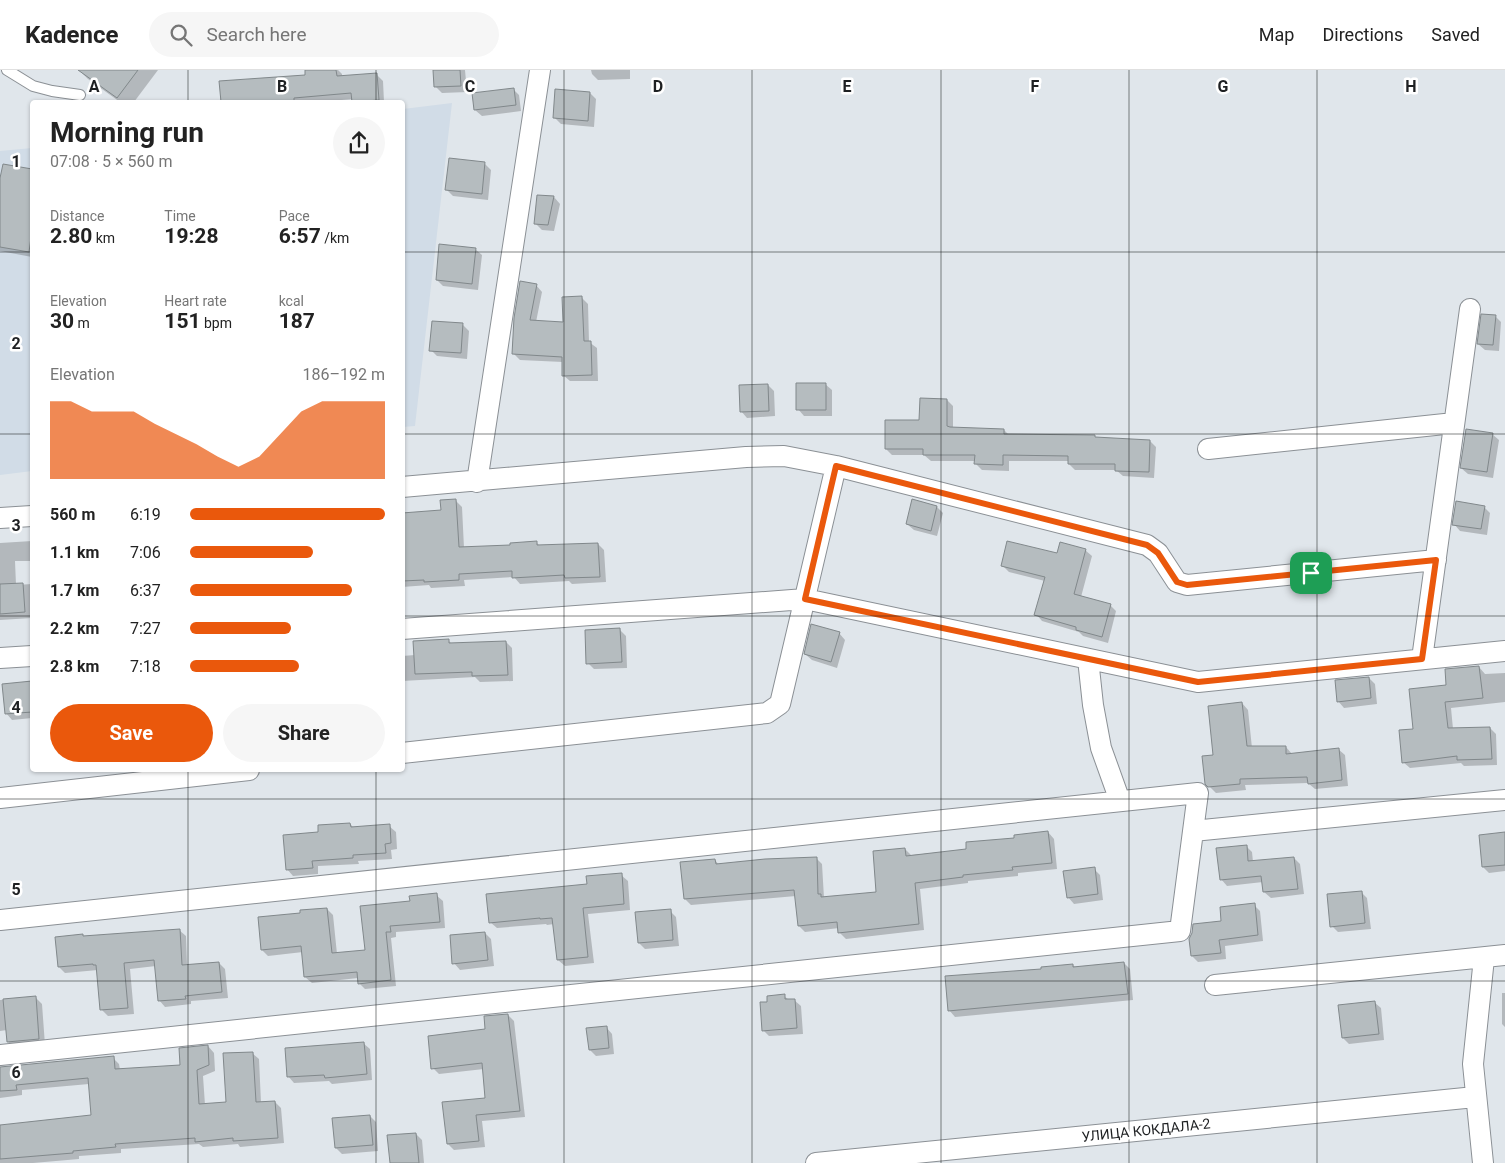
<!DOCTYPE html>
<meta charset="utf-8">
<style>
body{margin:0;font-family:Roboto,sans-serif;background:#f6f6f6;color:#222;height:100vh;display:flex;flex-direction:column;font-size:19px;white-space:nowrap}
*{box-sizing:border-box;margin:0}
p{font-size:16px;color:#767676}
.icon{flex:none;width:28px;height:28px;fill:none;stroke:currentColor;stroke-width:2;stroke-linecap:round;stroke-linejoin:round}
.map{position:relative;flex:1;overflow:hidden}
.side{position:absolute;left:30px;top:30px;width:375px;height:672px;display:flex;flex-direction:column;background:#fff;border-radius:5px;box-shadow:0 1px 4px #0004}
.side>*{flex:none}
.pin{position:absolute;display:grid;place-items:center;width:42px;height:42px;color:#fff;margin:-21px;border-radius:10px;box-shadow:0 2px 8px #0006}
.round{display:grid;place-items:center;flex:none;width:52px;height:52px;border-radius:26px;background:#f6f6f6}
.headline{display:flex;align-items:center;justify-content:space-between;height:85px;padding:0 20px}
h1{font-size:28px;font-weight:700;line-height:38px}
.metrics{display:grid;grid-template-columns:repeat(3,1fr);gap:8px;height:85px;padding:5px 20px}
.metrics div{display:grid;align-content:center}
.metrics b{font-size:21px;font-weight:700}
.metrics small{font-size:14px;font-weight:400}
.metrics p{font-size:14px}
.chart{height:140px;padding:10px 20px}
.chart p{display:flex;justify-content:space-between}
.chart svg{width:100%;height:90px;margin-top:5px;fill:#ea580c;opacity:.7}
.cta{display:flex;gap:10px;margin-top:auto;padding:10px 20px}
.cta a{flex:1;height:58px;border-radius:30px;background:#ea580c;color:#fff;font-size:20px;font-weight:700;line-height:58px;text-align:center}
.cta a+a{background:#f6f6f6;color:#222}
ul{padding:0 20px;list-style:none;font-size:16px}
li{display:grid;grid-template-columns:80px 60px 1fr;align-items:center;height:38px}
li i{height:12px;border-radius:6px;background:#ea580c}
header{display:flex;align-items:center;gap:30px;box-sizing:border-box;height:70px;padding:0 25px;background:#fff;border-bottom:1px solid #e0e0e0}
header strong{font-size:24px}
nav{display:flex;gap:28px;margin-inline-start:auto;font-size:18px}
.search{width:350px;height:45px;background:#f6f6f6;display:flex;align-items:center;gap:12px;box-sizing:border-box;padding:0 18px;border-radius:28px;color:#767676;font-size:19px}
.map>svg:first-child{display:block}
.built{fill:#d1dce7}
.shadow{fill:#0003}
.building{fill:#b5bcbf;stroke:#81888b}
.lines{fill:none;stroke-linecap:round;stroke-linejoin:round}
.lane-casing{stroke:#8b9095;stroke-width:12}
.street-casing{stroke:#8b9095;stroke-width:22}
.lane{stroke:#fff;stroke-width:10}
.street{stroke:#fff;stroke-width:20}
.route-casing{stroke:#fff;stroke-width:10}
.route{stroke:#ea580c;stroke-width:6}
.grid{fill:none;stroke:#1e2022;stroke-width:1;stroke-opacity:0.55}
.labels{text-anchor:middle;stroke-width:5;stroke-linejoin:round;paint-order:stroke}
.street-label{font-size:14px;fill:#1e2022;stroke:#fff}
.grid-label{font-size:16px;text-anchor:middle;font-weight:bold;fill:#1e2022;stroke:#fff;stroke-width:5;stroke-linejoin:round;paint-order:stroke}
</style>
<header>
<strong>Kadence</strong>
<div class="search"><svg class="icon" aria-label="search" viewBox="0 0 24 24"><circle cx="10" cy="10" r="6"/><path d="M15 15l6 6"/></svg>Search here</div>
<nav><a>Map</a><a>Directions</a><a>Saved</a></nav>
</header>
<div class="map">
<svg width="1505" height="1093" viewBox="0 0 1505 1093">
<rect width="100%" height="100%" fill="#e0e6eb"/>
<path class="built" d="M452,33L415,356L403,357V39Z
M32,78V401L0,405V81Z"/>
<path class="shadow" d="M79,0H158L134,32H120L88,9Z
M310,0H338L342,4V7L376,4L383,11L384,32H355L353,29L318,32H222L220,12L307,7Z
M435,0H465L467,22L442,23L435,16Z
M591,0H630V9L598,10L592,4Z
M513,19L519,25L521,41L482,46L475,40Z
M590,23L596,29L594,57L561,54L555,48Z
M485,94L491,100L488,130L453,126L447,120Z
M4,95L32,101V187L0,181V115Z
M554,127L560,134L554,161L542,160L536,154Z
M475,179L482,185L478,220L443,216L437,210Z
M536,215L542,222L536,252L564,253L582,228L588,234L589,272L597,278L598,311H570L563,305V292L520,290L513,283Z
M1495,246L1501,252L1499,281L1485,280L1478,274Z
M463,255L469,261L467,289L437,286L431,280Z
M825,314L832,320V346H804L798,339Z
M768,315L774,321L775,346L747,348L741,341Z
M947,330L953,336V358L1004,360L1009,365L1150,371L1156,377L1154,408L1123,406L1116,400H1075L1069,394V391H1009V401L982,400L976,394V391H931L924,385H892L886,379Z
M1492,364L1499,370L1493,408L1468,404L1461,398Z
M456,431L462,437L464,478L512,476L536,472L540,476L598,474L604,480L606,512L572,514L569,511L520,514L514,507L464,510L465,516L431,518L429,515L402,517V444L442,441Z
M937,437L943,443L937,466L914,460L907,454Z
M1484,437L1490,443L1487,465L1460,461L1454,454Z
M32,471V491H15L16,515L32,514V548L0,550V473Z
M1085,480L1092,486L1081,527L1110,535L1116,541L1108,573L1083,566L1079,562L1042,551L1036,544L1045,511L1009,502L1003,496Z
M620,560L626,566L627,598L594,599L588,593Z
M839,563L845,570L837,598L812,590L805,584Z
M448,570L452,574L506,572L512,578L513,611L480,612L475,607L402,611V586L415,585Z
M1479,597L1485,604L1505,603V632L1451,638L1453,659L1490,658L1496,664L1497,695L1464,696L1461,693L1410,698L1403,692L1414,660L1448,616Z
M1369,608L1375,614L1377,634L1344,638L1338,631Z
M32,613V648L12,650L6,643L3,615Z
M1242,633L1248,640L1252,678L1286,677L1292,684L1338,679L1345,685L1348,716L1315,719L1308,713L1245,715L1246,720L1216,723L1206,713L1214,686Z
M350,754L354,758L389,756L396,762L397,779L391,780L392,789L358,791L359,794L318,796V804L293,806L287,799L319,763Z
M1048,762L1054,769L1057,799L1018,803V806L968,811V813L920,819L924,860L846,869L839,862V858L805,862L799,856L796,826L691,835L685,829L715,790L719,795L816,788L822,794L824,828L877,823L905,779L911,785L968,780Z
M1505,763V801L1489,803L1483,797Z
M1246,776L1252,782L1253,792L1294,788L1300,794L1304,824L1271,828L1264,822L1263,812L1227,816L1221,809Z
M1094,799L1100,805L1103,830L1074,834L1068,827Z
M621,805L628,811L630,840L588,844L594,893L565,896L558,890L554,854L547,855L546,854L497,858L490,852L588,815Z
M1361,822L1367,828L1371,859L1338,862L1332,856Z
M436,825L443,831L445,858L396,862V867L391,868L396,916L365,919L359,913L358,908L312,913L305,907L303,882L268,886L262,880L301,844L327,839L333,845L337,884L366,881L411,832Z
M1254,835L1260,841L1263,871L1225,876L1226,889L1198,892L1192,886L1223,852Z
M670,841L676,847L679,876L645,879L639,873Z
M179,860L186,866L187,895L219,893L225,899L228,928L191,931V934L165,937L159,930L156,896L130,899L134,944L108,946L102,940L98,900L65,903L59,897L84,867Z
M485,863L491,869L494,896L460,900L454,893Z
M1124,893L1130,899L1133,930L955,947L949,940L1042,900L1073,895L1076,898Z
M1502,923H1505V957L1502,954Z
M784,926L789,930H794L801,936L803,964L769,966L763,960L768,933Z
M35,927L42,934L45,975L14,978L8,972L7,960L0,961V930Z
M1374,932L1381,938L1384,970L1349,974L1343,968Z
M508,945L514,951L525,1047L482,1051L485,1077L454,1080L448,1074L487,1029L484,999L439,1004L433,998Z
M606,957L612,964L614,984L596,986L590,980Z
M363,973L370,979L372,1010L332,1014L329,1011L294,1013L288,1006Z
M208,976L214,983L215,1001L203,1006L205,1035L227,1033L252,983L259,989L261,1033L275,1032L281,1038L284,1073L240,1077L238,1074L203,1077L199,1074L121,1079V1083L79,1086V1089L33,1093H0V1056L92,1046L89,1014L22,1020V1025L0,1028V998L113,988L119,994L120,1000L181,996Z
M370,1046L376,1052L378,1081L342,1084L336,1078Z
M416,1064L422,1070L424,1093H391Z"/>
<path class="building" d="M78,0H138L117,28Z
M305,0H336L337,6L377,3L379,30L352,32L351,23L294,28V32H221L219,11L305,5Z
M433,0H460L461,16L434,17Z
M514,18L516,35L474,40L472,23Z
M555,19L590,22L588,51L553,48Z
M449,88L485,92L482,124L445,120Z
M3,94L32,99V160L29,182L0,177V108Z
M537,125L554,126L548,155L534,154Z
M439,174L476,178L472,214L436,210Z
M520,211L537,214L530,250L563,252L562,227L582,226L584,271H591L592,305L562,306V287L512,284L514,248Z
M1481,244L1496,245L1493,275L1477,274Z
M432,251L463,253L461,283L429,281Z
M796,313H826V340H796Z
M768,314L769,341L740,342L739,315Z
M920,328L947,329V356L950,357L1004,359V364L1095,365V367L1150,370L1149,402L1115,401V394H1068V386L1003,385V395L974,394L975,385H923V379H885V350H919Z
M1466,359L1493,363L1487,402L1460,398Z
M456,429L459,477L510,475V473L537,471V475L598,473L600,507L565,508L564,505L512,508V501L459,504V510L424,512V510L402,511V443L441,440L440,430Z
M912,429L937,436L931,461L906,454Z
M1456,431L1485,436L1481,459L1452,455Z
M1007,471L1057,483L1060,472L1086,479L1074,524L1111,534L1102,567L1076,560V557L1034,545L1045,507L1001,496Z
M23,513L25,542L0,544V514Z
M811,554L840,562L831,592L804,584Z
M620,558L622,592L586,594L585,560Z
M449,569V573L506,571L508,605L472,606V602L415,604L413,571Z
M1479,596L1483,628L1445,632L1448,658L1490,657L1492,689L1457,690V686L1402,693L1399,660L1413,659L1409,619L1446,615L1445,599Z
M1369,607L1371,628L1337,632L1335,610Z
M32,611V642L5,644L2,614Z
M1242,632L1247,676H1286V684L1339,678L1342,710L1308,714L1307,707L1240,709V714L1208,717L1205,714L1202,686L1213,685L1208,636Z
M350,753L351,757L390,754L391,773L385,774L386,783L353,785V788L312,791L313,798L286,800L283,765L318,762V755Z
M1048,761L1052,793L1012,797L1013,800L963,805V807L915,813L919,854L838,863L837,852L798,856L794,820L684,829L680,792L715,789L716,794L765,789L817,787L818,824H821V827L876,822L873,781L905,778L906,786L966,779V772L1014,768V765Z
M1505,762V795L1482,797L1479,765Z
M1247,775L1248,791L1294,787L1298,819L1263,822L1261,806L1220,810L1216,778Z
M1095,797L1098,824L1067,828L1063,801Z
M622,803L624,834L583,838L588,887L557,890L552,848L540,849V848L489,853L486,824L587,814L586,806Z
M1362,821L1365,853L1330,857L1327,824Z
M437,823L440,852L390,856L391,862H386L391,910L358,914L357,902L304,907L301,876L261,880L258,847L300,843V840L327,838L332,883L365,880L360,836L410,831L409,826Z
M1255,833L1258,865L1219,870L1221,883L1191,886L1189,869L1192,863L1193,854L1221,851L1220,837Z
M671,839L673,870L638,873L635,842Z
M180,859L182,895L219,892L222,922L185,926L186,929L158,931L154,890L124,893L128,938L100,940L96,895H93V894L58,897L55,867L83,864V866Z
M485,862L488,890L452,894L450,865Z
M1124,892L1128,924L948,941L945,906L1041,899V897L1073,894V897Z
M785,924V929H795L797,958L762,961L760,932H767V926Z
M36,926L39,969L7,972L3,929Z
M1375,931L1379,964L1342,968L1338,935Z
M508,944L520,1041L476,1045L479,1071L447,1074L442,1032L485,1028L482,993L431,999L428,966L485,959L484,946Z
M607,956L609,978L589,980L586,958Z
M364,972L367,1004L325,1008L324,1005L287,1007L285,978Z
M208,975L209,995L197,1000L199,1034L226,1032L223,983L253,982L256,1032L275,1031L278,1068L233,1071V1068L195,1072V1068L115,1074L116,1077L73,1081V1083L0,1089V1055L91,1045L88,1008L16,1015L17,1020L0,1021V997L114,986L115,999L180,995L179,978Z
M370,1045L373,1075L335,1078L332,1048Z
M416,1063L419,1093H390L387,1065Z"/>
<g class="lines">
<g class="lane-casing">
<path id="lane" d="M7,0L33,16L52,21L80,25"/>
</g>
<g class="street-casing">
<path id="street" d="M1208,379L1454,353
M477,412L540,0
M402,417L746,387L784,386L836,396L1147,475L1158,483L1177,512L1187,515L1436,490
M0,448L32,446
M402,559L805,529L1198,612L1505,581
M0,588L32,586
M1088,589L1093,635L1101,678L1120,731
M1422,589L1470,239
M402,683L767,643L780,634L836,396
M0,728L249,700
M1193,761L1505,730
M0,850L1198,723L1180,861L0,985
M1215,915L1505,885
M816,1093L1475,1027
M1483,1093L1473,994L1484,888"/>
</g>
<use href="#lane" class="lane"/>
<use href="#street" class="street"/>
</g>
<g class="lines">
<g class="route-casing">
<path id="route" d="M836,396L1147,475L1158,483L1177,512L1187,515L1436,490L1422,589L1198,612L805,529Z"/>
</g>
<use href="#route" class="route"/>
</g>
<path class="grid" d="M188,0V32M376,0V32M564,0V1093M752,0V1093M941,0V1093M1129,0V1093M1317,0V1093M0,182H32M402,182H1505M0,364H32M402,364H1505M0,546H32M402,546H1505M188,700V1093M376,700V1093M0,729H1505M0,911H1505"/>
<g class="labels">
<g class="street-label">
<text transform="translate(1146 1060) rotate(-6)" y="5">УЛИЦА КОКДАЛА-2</text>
</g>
</g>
<g class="grid-label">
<text x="94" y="22">A</text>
<text x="282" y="22">B</text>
<text x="470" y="22">C</text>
<text x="658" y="22">D</text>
<text x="847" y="22">E</text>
<text x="1035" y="22">F</text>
<text x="1223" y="22">G</text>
<text x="1411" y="22">H</text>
<text x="16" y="97">1</text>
<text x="16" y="279">2</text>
<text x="16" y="461">3</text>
<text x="16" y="643">4</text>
<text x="16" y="825">5</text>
<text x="16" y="1008">6</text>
</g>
</svg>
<div class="pin" style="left:1311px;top:503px;background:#1e9e55"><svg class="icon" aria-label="arrive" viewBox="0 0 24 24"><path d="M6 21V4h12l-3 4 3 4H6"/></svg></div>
<section class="side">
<div class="headline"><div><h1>Morning run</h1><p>07:08 · 5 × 560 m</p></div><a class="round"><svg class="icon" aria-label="share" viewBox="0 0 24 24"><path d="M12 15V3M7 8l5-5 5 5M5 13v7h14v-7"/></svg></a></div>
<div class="metrics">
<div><p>Distance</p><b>2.80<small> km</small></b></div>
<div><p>Time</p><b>19:28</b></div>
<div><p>Pace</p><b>6:57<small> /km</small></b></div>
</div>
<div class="metrics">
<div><p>Elevation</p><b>30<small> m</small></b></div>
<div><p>Heart rate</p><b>151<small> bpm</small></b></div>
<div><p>kcal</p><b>187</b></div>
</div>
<div class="chart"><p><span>Elevation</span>186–192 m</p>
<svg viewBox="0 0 160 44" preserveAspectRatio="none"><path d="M0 44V6L10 6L20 11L30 11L40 11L50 17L60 22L70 27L80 33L90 38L100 33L110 22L120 11L130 6L140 6L150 6L160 6V44z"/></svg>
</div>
<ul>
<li><b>560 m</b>6:19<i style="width:100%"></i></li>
<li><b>1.1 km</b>7:06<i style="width:63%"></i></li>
<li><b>1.7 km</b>6:37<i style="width:83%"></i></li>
<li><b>2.2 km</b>7:27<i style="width:52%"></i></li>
<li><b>2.8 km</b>7:18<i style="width:56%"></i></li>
</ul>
<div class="cta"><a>Save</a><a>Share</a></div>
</section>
</div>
